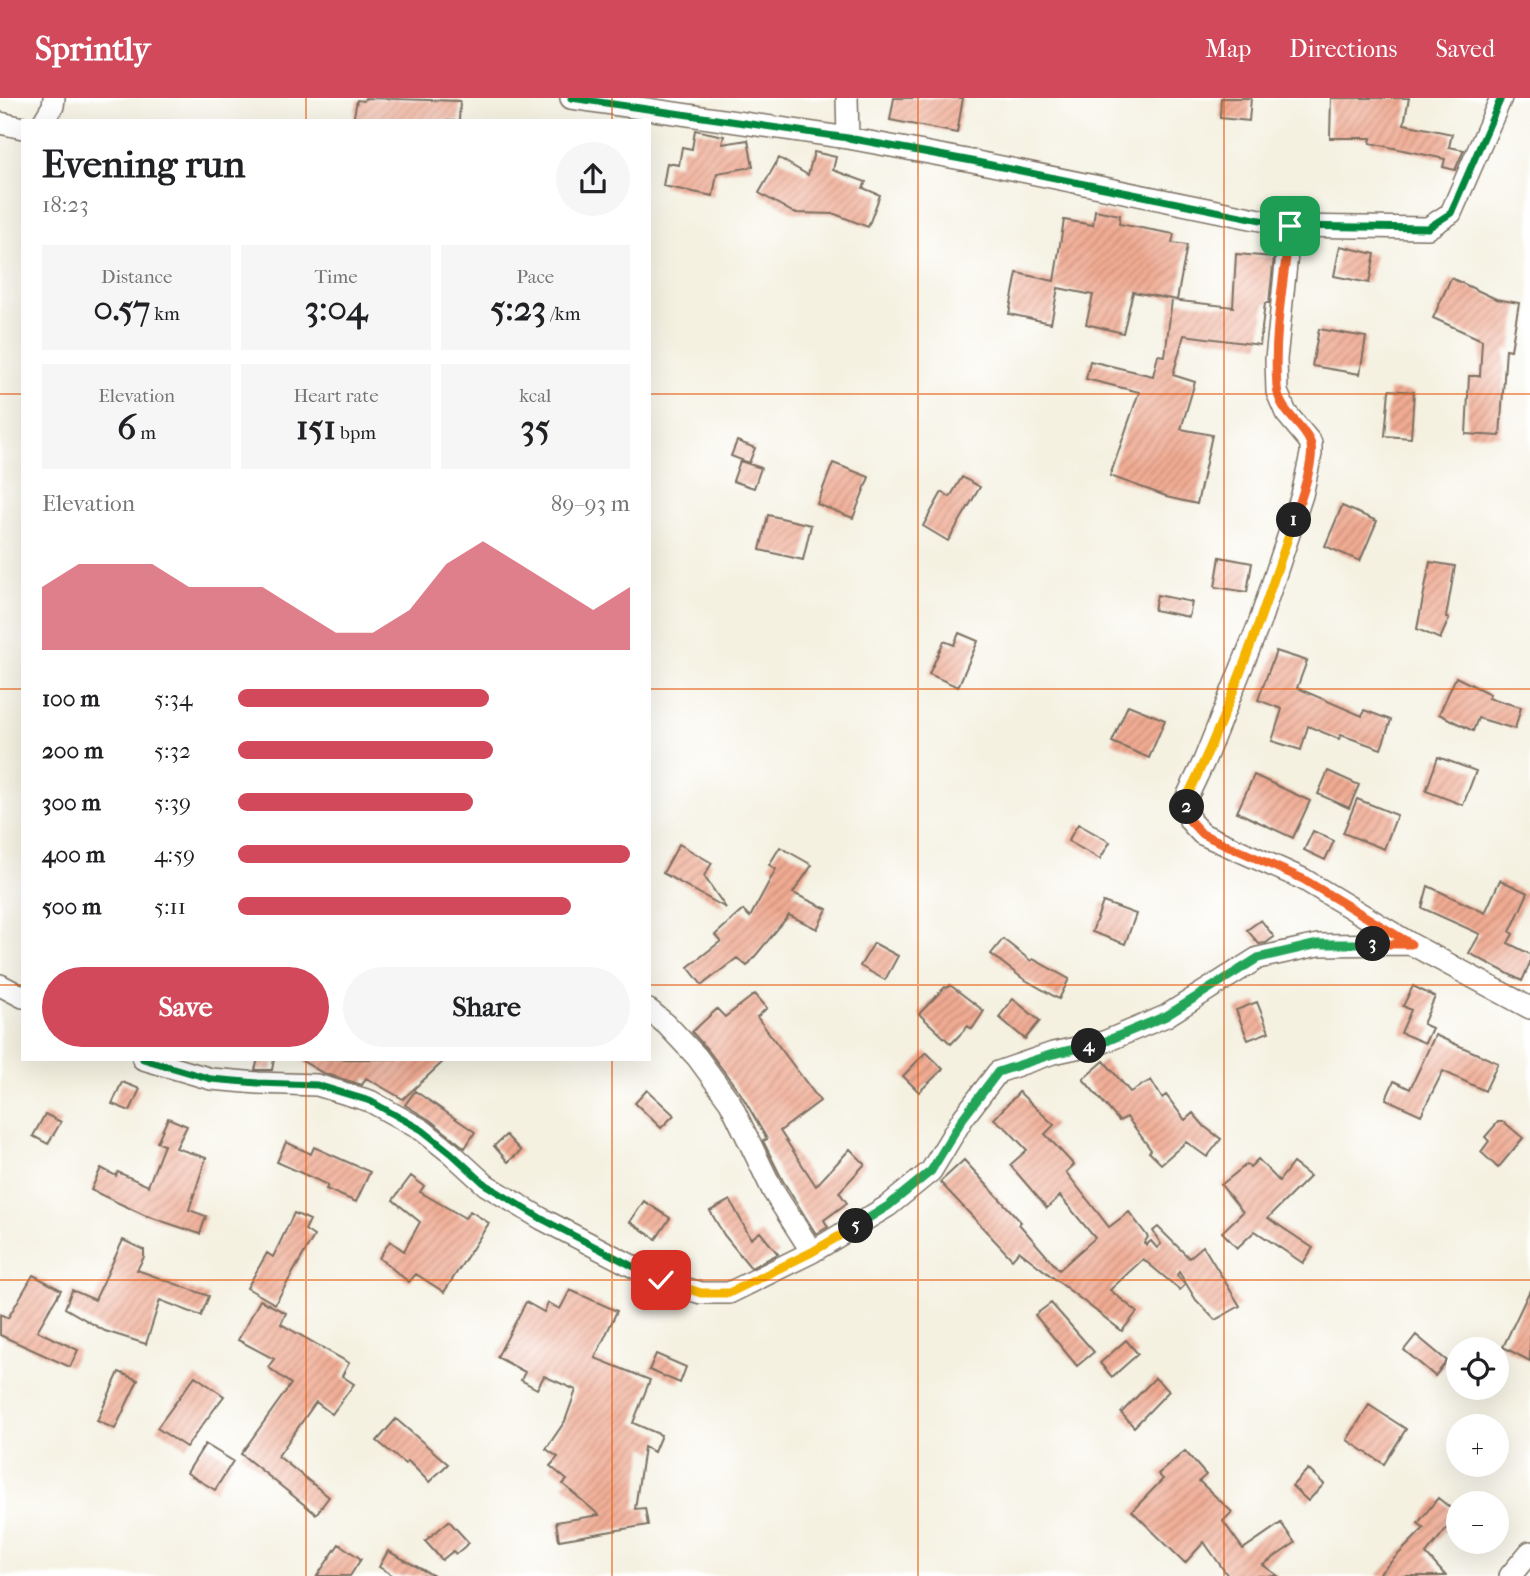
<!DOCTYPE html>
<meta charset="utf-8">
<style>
body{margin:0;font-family:"IM FELL French Canon",serif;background:#f6f6f6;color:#202124;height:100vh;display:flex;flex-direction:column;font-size:26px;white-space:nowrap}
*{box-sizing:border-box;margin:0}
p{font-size:23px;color:#757577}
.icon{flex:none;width:38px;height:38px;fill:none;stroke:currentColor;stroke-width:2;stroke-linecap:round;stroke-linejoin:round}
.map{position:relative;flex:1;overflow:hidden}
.details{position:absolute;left:21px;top:21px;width:630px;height:942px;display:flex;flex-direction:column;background:#fff;border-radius:0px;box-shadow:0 7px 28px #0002}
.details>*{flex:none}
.fabs{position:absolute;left:1446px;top:1239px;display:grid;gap:14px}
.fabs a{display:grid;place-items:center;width:63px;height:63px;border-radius:50%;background:#fff;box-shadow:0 7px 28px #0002;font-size:35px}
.pin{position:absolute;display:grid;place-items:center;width:60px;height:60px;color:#fff;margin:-30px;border-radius:14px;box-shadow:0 4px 10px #0006}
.km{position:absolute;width:35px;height:35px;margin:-18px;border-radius:50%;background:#222;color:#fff;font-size:19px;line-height:35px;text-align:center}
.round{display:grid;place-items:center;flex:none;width:74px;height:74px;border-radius:37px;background:#f6f6f6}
.headline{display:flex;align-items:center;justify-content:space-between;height:119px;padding:0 21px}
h1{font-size:38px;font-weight:700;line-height:52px}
.metrics{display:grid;grid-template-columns:repeat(3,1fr);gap:10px;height:119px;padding:7px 21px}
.metrics div{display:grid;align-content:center;border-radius:0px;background:#f6f6f6;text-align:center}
.metrics b{font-size:35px;font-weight:700}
.metrics small{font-size:19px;font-weight:400}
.metrics p{font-size:19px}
.chart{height:196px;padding:14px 21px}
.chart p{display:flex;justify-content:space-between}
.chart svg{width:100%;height:126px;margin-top:7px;fill:#d1495b;opacity:.7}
.primary-button{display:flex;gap:14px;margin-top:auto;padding:14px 21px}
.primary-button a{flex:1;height:80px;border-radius:42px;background:#d1495b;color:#fff;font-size:28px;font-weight:700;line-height:80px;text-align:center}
.primary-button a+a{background:#f6f6f6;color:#202124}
ul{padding:0 21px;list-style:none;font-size:23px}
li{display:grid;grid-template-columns:112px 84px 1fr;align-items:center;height:52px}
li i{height:18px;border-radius:9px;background:#d1495b}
header{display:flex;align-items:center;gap:42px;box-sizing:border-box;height:98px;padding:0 35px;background:#d1495b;color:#fff}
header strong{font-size:33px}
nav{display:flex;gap:38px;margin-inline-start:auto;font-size:24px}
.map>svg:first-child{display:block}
.building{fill:url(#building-hatch)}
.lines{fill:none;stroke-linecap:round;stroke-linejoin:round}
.minor-casing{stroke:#7c7062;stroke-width:24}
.minor{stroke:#fff;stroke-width:21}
.cycleway-casing{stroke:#fff;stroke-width:11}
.cycleway{stroke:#00873e;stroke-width:7}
.split-1-casing{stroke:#fff;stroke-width:14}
.split-2-casing{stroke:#fff;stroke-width:14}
.split-3-casing{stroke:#fff;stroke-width:14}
.split-4-casing{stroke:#fff;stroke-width:14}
.split-5-casing{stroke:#fff;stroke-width:14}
.split-6-casing{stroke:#fff;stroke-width:14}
.split-1{stroke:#f0652b;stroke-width:9}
.split-2{stroke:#f5b400;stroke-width:9}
.split-3{stroke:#f0652b;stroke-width:9}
.split-4{stroke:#22a559;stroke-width:9}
.split-5{stroke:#22a559;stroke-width:9}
.split-6{stroke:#f5b400;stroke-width:9}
.grid{fill:none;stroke:#e8590c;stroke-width:2;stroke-opacity:0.55}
</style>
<header>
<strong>Sprintly</strong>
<nav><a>Map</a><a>Directions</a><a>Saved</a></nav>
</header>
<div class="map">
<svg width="1530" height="1478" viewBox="0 0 1530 1478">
<defs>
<pattern id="building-hatch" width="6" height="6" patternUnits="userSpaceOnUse" patternTransform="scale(1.75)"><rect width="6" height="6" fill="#f1ab93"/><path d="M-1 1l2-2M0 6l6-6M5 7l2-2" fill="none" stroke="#c48b77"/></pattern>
</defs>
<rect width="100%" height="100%" fill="#fff"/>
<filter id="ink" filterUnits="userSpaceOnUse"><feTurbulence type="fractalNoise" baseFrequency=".0143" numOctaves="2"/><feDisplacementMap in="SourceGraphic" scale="14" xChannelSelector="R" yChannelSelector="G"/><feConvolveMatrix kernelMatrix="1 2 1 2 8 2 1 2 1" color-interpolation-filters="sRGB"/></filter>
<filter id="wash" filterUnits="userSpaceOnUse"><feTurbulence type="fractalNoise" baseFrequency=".00686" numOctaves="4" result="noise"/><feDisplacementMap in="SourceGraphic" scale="28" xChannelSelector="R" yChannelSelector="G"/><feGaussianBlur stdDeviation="1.57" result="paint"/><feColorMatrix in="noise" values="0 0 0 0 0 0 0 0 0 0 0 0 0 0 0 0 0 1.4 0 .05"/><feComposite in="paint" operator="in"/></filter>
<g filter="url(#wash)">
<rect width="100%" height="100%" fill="#f4f1e1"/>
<g id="blocks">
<path class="building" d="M365,0L460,3L459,23H353L357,2L364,3Z
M894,0H963L957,35L890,22Z
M1221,0H1251L1249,23L1220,20Z
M1331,0H1409L1404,26L1452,36L1449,49L1464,52L1455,72L1443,69L1445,61L1370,45L1371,40H1330Z
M695,32L724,38L722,46L748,42L753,69L717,75L713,98L663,88L667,65L679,67L682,49L692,51Z
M814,54L836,59L833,72L866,84L863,90L880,97L868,129L835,116L794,115L759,95L779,60L808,77Z
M1095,112L1120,117L1119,126L1174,136L1172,145L1187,147L1177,202L1133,194L1123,235L1086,226L1093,197L1058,190L1051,225L1009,216L1017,175L1054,183L1064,122L1093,127Z
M1340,148L1375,156L1369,185L1334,178Z
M1236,156L1274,159L1269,205H1265L1260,247L1184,237L1173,277L1195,284L1181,331L1212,337L1197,406L1166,399V398L1110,378L1139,294L1086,281L1090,263L1153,278L1158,257L1165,258L1172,202L1233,209Z
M1451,180L1496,201L1519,205L1511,252L1506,251L1500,338L1466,336L1469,278H1480L1482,242L1433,220Z
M1319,231L1366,239L1360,276L1312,268Z
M1389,292L1414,294L1411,340L1385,338Z
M737,343L755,350L749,365L731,358Z
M740,363L761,370L754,390L733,383Z
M833,365L869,379L853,420L817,406Z
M962,379L980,389L948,443L923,428L942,394L950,399Z
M1342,408L1377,423L1360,463L1325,448Z
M768,417L811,427L803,462L760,452Z
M1220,459L1252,465L1247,494L1215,489Z
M1430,464L1455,468L1446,519L1449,521L1440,541L1417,531Z
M1157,497L1192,504L1189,519L1154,512Z
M959,535L978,543L958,589L929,576L944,543L954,547Z
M1276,553L1307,563L1297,590L1362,618L1364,612L1391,622L1381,651L1341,637L1339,641L1308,628L1301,652L1272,643L1282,611L1258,602Z
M1456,579L1490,596L1488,600L1521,609L1515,631L1478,620L1473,633L1439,616Z
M1128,607L1165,622L1149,660L1112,644Z
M1438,659L1476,673L1463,707L1426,693Z
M1328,673L1359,687L1349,710L1318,696Z
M1254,677L1310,703L1293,740L1237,714Z
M1357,701L1397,717L1384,751L1343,735Z
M1078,726L1110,744L1100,761L1068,743Z
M1313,733L1334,743L1325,762L1304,752Z
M679,746L712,765L704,778L726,810L663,775Z
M780,749L812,767L793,795L827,811L817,831L789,817L747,868L737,860L702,887L688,869L721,843L715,837L743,812L750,819L776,771L769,767Z
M1500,782L1528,795L1510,834L1513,836L1508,845L1530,856V865L1522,883L1469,855L1480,836L1422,810L1428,788L1485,815Z
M1103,804L1136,816L1125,846L1092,834Z
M1261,822L1274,839L1266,845L1259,846L1247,832Z
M1003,841L1031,863L1033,861L1069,881L1059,901L1022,880L991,856Z
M874,845L898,858L885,882L860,868Z
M950,887L984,913L972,931L968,928L951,946L919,916L945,889L947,890Z
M1413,888L1435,899L1423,926L1432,930L1425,945L1401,935L1411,912L1403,908Z
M755,896L767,910L757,919L820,1003L780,1033L816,1088L850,1051L865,1066L839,1094L847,1105L824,1122L828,1129L816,1136L783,1083L763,1043L767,1041L741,996L707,951L692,934L717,911L725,919Z
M1013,901L1040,923L1025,941L999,919Z
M1257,904L1269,934L1248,942L1236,912Z
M1435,937L1498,965L1485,993L1443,973L1421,1017L1386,1001L1394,983L1410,991Z
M926,954L943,971L919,994L903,978Z
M258,961H274L272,972H255Z
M299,961H446L403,1001L366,980L362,987L323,975Z
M1104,963L1130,994L1151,982L1162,1000L1166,997L1185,1022L1193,1015L1205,1029L1221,1041L1207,1059L1186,1044L1161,1066L1149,1054L1151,1052L1127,1019L1119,1023L1083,981Z
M122,984L140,991L130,1013L112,1006Z
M647,992L674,1017L661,1030L635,1005Z
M415,993L475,1034L465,1050L430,1022L405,1007Z
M1019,994L1054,1027L1045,1036L1074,1067L1066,1074L1109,1129L1129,1114L1148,1139L1144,1145L1146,1147L1151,1143L1157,1150L1161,1146L1153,1133L1158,1129L1189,1160L1203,1148L1240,1208L1215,1222L1196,1202L1179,1174L1177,1177L1185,1187L1180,1192L1143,1161L1110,1192L1137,1214L1122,1233L1019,1153L1012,1161L940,1084L964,1062L1021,1124L1019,1126L1059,1172L1095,1140L1060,1098L1047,1110L1010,1067L1027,1052L1008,1032L994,1021Z
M45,1016L61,1024L48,1046L33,1038Z
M168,1020L187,1028L176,1050L206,1060L189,1112L206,1118L200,1136L144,1117L91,1092L101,1070L116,1078L118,1074L148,1088L164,1047L157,1044Z
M1498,1024H1504L1523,1040L1498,1070L1481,1054L1489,1043L1485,1039Z
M506,1037L521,1053L508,1064L494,1048Z
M286,1044L311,1056L314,1049L370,1074L356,1104L326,1091L328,1087L277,1064Z
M1258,1061L1279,1083L1293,1065L1310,1078L1268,1120L1313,1150L1303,1165L1255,1133L1237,1150L1222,1134L1243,1114L1221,1087L1247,1066L1250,1069Z
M411,1078L424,1088L420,1094L465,1120L470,1113L489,1125L444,1194L416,1176L409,1184L379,1160L390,1143L404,1153L420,1124L393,1102Z
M730,1102L751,1141L760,1134L778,1156L751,1170L724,1137L710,1113Z
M644,1103L670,1120L656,1141L630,1124Z
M294,1115L310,1122L305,1132L314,1138L275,1206L247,1190L267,1155L273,1159Z
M123,1142L144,1152V1159L137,1172L209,1198L201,1218L160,1202L146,1246L105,1233L65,1210L72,1192L95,1202Z
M33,1177L61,1192L37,1233L78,1252L70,1269L0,1237V1216L8,1220Z
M570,1192L617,1213L595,1260L650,1282L633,1325L661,1337L654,1354L644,1349L635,1411L645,1410L648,1427L559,1442L556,1424L599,1417L563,1386L567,1382L550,1368L558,1359L546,1351L565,1323L576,1292L544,1278L537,1291L521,1282L525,1274L497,1259L526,1204L544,1214L548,1205L560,1211Z
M1530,1192V1263L1503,1249Z
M260,1202L286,1215L281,1226L349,1265L342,1278L354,1286L332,1316L316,1304L278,1358L329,1399L316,1416L241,1356L291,1286L268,1269L274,1261L238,1242Z
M1051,1205L1094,1254L1077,1268L1035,1217Z
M1416,1237L1447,1263L1435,1278L1404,1252Z
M1126,1242L1138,1256L1112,1279L1100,1265Z
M656,1256L686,1269L680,1285L649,1272Z
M119,1274L138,1282L115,1331L97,1323Z
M195,1278L224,1298L186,1349L157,1330Z
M1155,1280L1169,1293L1134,1329L1121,1315Z
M1369,1307L1406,1331L1384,1366L1347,1342Z
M396,1321L448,1366L429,1384L408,1363L405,1366L377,1343Z
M205,1346L233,1363L215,1392L187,1375Z
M1185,1353L1206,1377L1199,1383L1232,1414L1223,1423L1243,1451L1281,1425L1295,1445L1263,1467L1278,1478H1228L1204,1444L1185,1465L1132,1413L1163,1381L1158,1376Z
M1308,1371L1324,1386L1308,1403L1292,1388Z
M1438,1400L1458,1416L1426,1456L1446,1478H1377L1424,1430L1418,1425Z
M449,1423L469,1445L456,1456L453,1453L442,1462L425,1443Z
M339,1446L361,1461L350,1478H317Z
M388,1453L434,1478H394L379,1469Z"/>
</g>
</g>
<g filter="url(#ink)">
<use href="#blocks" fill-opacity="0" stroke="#7c7062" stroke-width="2"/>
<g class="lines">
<g class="minor-casing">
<path id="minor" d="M571,0L848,40L972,63L1290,128L1428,130L1451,115L1501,0
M847,0L848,40
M44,23L53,8L54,0
M0,25L23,30
M1290,128L1276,261L1277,294L1286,315L1311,345V356L1302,397L1259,526L1204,663L1185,703L1190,723L1202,736L1303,781L1411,846L1530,910
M0,887L23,899
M649,912L667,927L697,959L730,1004L773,1093L812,1154
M143,961L211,981L258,985L317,987L370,1003L422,1032L451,1055L486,1087L542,1121L661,1183L701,1195H729L812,1154L888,1108L931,1073L963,1020L998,974L1053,955L1104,944L1166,918L1258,860L1318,847L1411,846
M1510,1478L1530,1454"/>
</g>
<use href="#minor" class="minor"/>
<g class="cycleway-casing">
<path id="cycleway" d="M571,0L848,40L972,63L1290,128L1428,130L1451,115L1501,0
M143,961L211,981L258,985L317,987L370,1003L422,1032L451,1055L486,1087L542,1121L661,1183L701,1195H729L812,1154L888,1108L931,1073L963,1020L998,974L1053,955L1104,944L1166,918L1258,860L1318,847L1411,846"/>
</g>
<use href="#cycleway" class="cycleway"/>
</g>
</g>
<g class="lines" filter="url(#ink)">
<g class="split-1-casing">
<path id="split-1" d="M1290,128C1284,181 1273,237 1277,289C1279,315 1302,324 1310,344C1317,359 1299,406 1294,422"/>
</g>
<g class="split-2-casing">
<path id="split-2" d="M1187,709L1185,703C1230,613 1262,517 1294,422"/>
</g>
<g class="split-3-casing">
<path id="split-3" d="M1187,709L1190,723L1202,736L1303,781L1411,846H1373"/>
</g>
<g class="split-4-casing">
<path id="split-4" d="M1089,948L1104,944L1166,918L1258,860L1318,846H1373"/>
</g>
<g class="split-5-casing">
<path id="split-5" d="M856,1128L888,1108L931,1073L963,1020L998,974L1053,956L1089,948"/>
</g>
<g class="split-6-casing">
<path id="split-6" d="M661,1182L701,1195H729L812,1154L856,1128"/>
</g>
<use href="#split-1" class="split-1"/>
<use href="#split-2" class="split-2"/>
<use href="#split-3" class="split-3"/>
<use href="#split-4" class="split-4"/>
<use href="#split-5" class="split-5"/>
<use href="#split-6" class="split-6"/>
</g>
<path class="grid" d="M306,0V23M612,0V23M918,0V1478M1224,0V1478M0,296H23M649,296H1530M0,591H23M649,591H1530M0,887H23M649,887H1530M306,961V1478M612,961V1478M0,1182H1530"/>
</svg>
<div class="fabs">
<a><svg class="icon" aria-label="locate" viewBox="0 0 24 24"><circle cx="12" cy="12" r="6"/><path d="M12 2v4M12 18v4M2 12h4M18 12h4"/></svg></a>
<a>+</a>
<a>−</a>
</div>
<div class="pin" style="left:1290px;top:128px;background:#1e9e55"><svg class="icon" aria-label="arrive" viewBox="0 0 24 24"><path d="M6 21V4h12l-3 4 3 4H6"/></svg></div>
<div class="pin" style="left:661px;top:1182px;background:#d93025"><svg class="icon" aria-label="check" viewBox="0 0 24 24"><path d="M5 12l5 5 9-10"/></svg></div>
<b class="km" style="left:1294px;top:422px">1</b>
<b class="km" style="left:1187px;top:709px">2</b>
<b class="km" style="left:1373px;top:846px">3</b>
<b class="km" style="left:1089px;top:948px">4</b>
<b class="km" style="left:856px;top:1128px">5</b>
<section class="details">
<div class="headline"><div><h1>Evening run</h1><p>18:23</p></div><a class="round"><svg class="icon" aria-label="share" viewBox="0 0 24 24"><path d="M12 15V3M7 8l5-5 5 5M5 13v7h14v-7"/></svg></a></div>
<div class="metrics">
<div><p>Distance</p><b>0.57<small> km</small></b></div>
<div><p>Time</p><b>3:04</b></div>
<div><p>Pace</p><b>5:23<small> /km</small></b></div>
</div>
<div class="metrics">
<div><p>Elevation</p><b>6<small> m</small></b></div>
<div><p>Heart rate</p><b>151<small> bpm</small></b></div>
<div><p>kcal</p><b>35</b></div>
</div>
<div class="chart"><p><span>Elevation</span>89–93 m</p>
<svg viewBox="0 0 160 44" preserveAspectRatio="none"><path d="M0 44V22L10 14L20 14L30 14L40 22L50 22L60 22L70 30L80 38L90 38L100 30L110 14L120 6L130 14L140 22L150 30L160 22V44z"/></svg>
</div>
<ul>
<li><b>100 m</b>5:34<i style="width:64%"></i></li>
<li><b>200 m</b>5:32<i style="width:65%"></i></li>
<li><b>300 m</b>5:39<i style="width:60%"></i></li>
<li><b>400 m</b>4:59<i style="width:100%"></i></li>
<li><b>500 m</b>5:11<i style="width:85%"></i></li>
</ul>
<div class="primary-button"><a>Save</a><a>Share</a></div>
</section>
</div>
